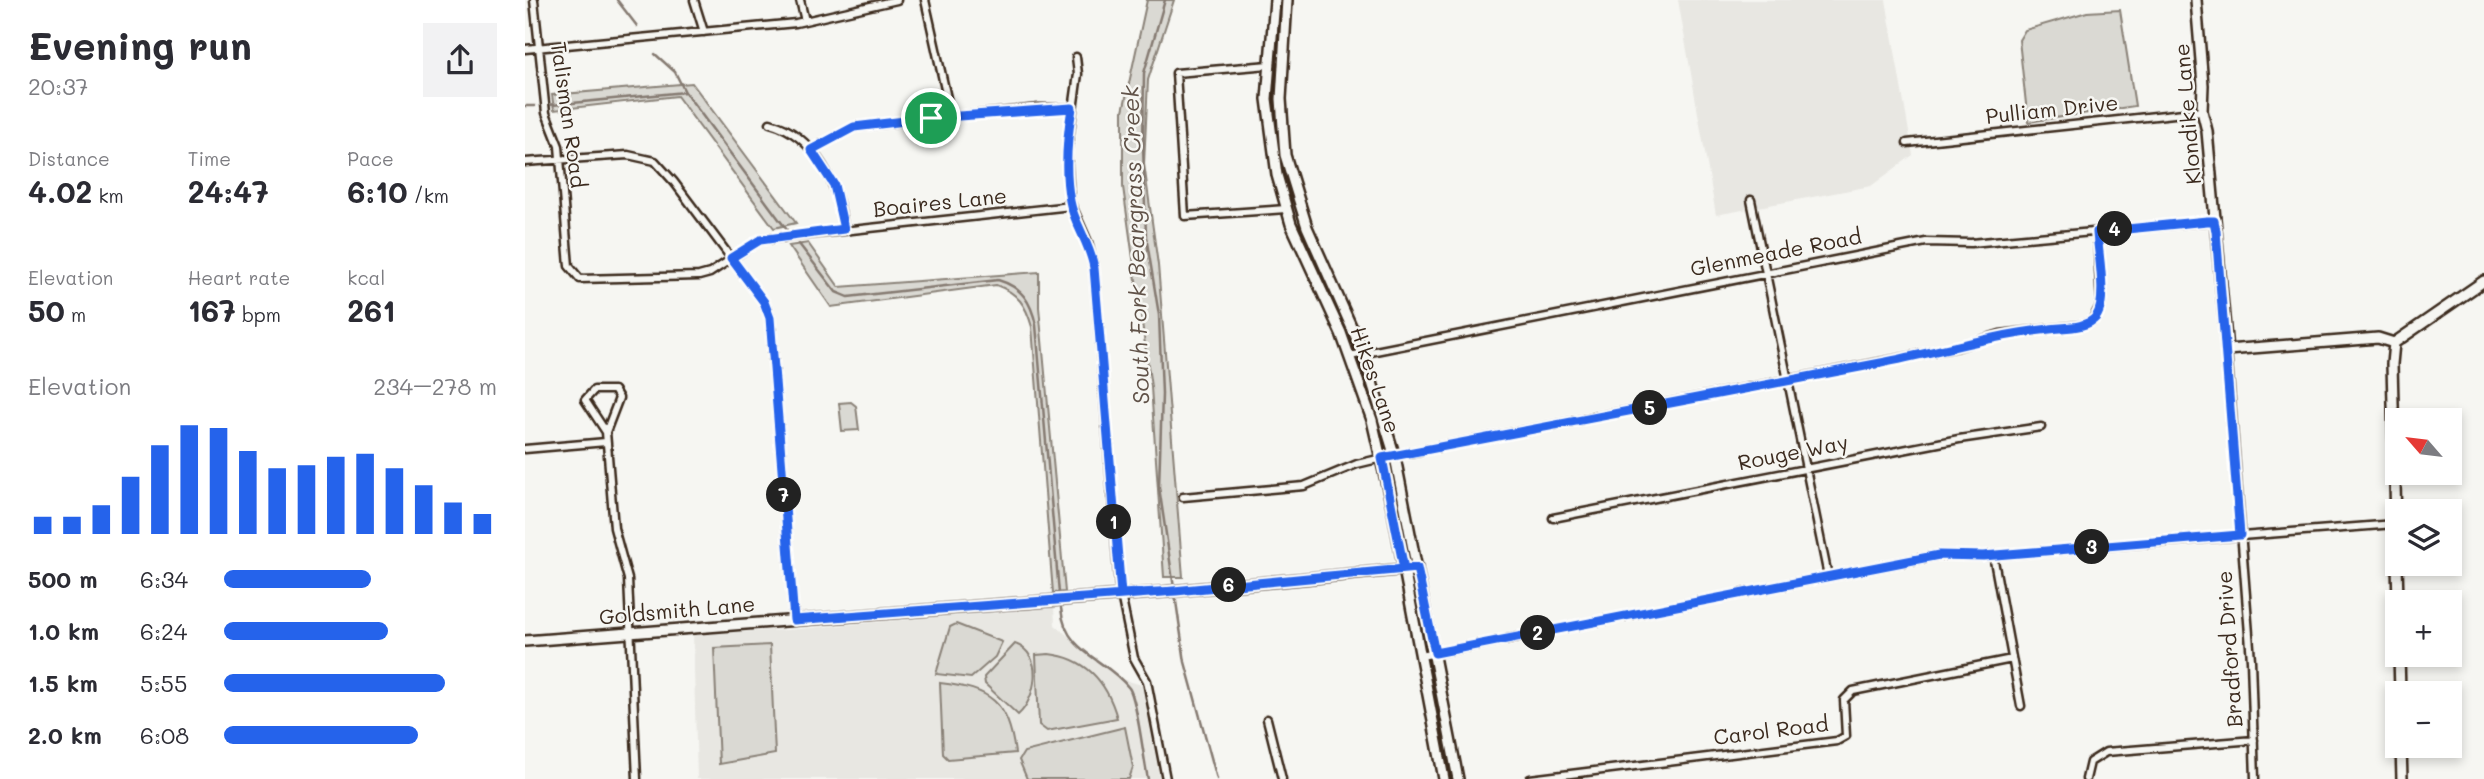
<!DOCTYPE html>
<meta charset="utf-8">
<style>
body{margin:0;font-family:Mali,sans-serif;background:#f2f2f3;color:#2b2b33;height:100vh;display:flex;flex-direction:column;font-size:26px;white-space:nowrap}
*{box-sizing:border-box;margin:0}
p{font-size:23px;color:#7c7c81}
.icon{flex:none;width:38px;height:38px;fill:none;stroke:currentColor;stroke-width:2;stroke-linecap:round;stroke-linejoin:round}
.map{position:relative;flex:1;overflow:hidden}
.drawer{display:flex;flex-direction:column;background:#fff;width:525px}
.drawer>*{flex:none}
.needle{width:46px;rotate:298deg}
.fabs{position:absolute;left:1860px;top:408px;display:grid;gap:14px}
.fabs a{display:grid;place-items:center;width:77px;height:77px;border-radius:0px;background:#fff;box-shadow:0 4px 10px #0003;font-size:35px}
.pin{position:absolute;display:grid;place-items:center;width:60px;height:60px;color:#fff;margin:-30px;border:4px solid #fff;border-radius:50%;box-shadow:0 2px 7px #0007}
.km{position:absolute;width:35px;height:35px;margin:-18px;border-radius:50%;background:#222;color:#fff;font-size:19px;line-height:35px;text-align:center}
.round{display:grid;place-items:center;flex:none;width:74px;height:74px;border-radius:0px;background:#f2f2f3}
.head{display:flex;align-items:center;justify-content:space-between;height:119px;padding:0 28px}
h1{font-size:38px;font-weight:700;line-height:52px}
.stats{display:grid;grid-template-columns:repeat(3,1fr);gap:10px;height:119px;padding:7px 28px}
.stats div{display:grid;align-content:center}
.stats b{font-size:30px;font-weight:700}
.stats small{font-size:19px;font-weight:400}
.stats p{font-size:19px}
.chart{height:196px;padding:14px 28px}
.chart p{display:flex;justify-content:space-between}
.chart svg{width:100%;height:126px;margin-top:7px;stroke:#2563eb;stroke-width:6}
ul{padding:0 28px;list-style:none;font-size:23px}
li{display:grid;grid-template-columns:112px 84px 1fr;align-items:center;height:52px}
li i{height:18px;border-radius:9px;background:#2563eb}
main{display:flex;flex:1;min-height:0}
.map>svg:first-child{display:block}
.built{fill:#e8e7e2}
.green{fill:#dad9d3;stroke:#8a8278;stroke-width:2}
.lines{fill:none;stroke-linecap:round;stroke-linejoin:round}
.stream{stroke:#857a71;stroke-width:2.5}
.street-casing{stroke:#3b2a1e;stroke-width:11}
.secondary-casing{stroke:#3b2a1e;stroke-width:14}
.street{stroke:#f6f6f2;stroke-width:6}
.secondary{stroke:#f6f6f2;stroke-width:9}
.route-casing{stroke:#fff;stroke-width:14}
.route{stroke:#2563eb;stroke-width:9}
.labels{text-anchor:middle;stroke-width:5;stroke-linejoin:round;paint-order:stroke}
.street-label{font-size:21px;fill:#3b2a1e;stroke:#f6f6f2}
.water-label{font-size:23px;font-style:italic;fill:#605248;stroke:#f6f6f2}
</style>
<main>
<section class="drawer">
<div class="head"><div><h1>Evening run</h1><p>20:37</p></div><a class="round"><svg class="icon" aria-label="share" viewBox="0 0 24 24"><path d="M12 15V3M7 8l5-5 5 5M5 13v7h14v-7"/></svg></a></div>
<div class="stats">
<div><p>Distance</p><b>4.02<small> km</small></b></div>
<div><p>Time</p><b>24:47</b></div>
<div><p>Pace</p><b>6:10<small> /km</small></b></div>
</div>
<div class="stats">
<div><p>Elevation</p><b>50<small> m</small></b></div>
<div><p>Heart rate</p><b>167<small> bpm</small></b></div>
<div><p>kcal</p><b>261</b></div>
</div>
<div class="chart"><p><span>Elevation</span>234–278 m</p>
<svg viewBox="0 0 160 44" preserveAspectRatio="none"><path d="M5 44V38M15 44V38M25 44V34M35 44V24M45 44V13M55 44V6M65 44V7M75 44V15M85 44V21M95 44V20M105 44V17M115 44V16M125 44V21M135 44V27M145 44V33M155 44V37"/></svg>
</div>
<ul>
<li><b>500 m</b>6:34<i style="width:54%"></i></li>
<li><b>1.0 km</b>6:24<i style="width:60%"></i></li>
<li><b>1.5 km</b>5:55<i style="width:81%"></i></li>
<li><b>2.0 km</b>6:08<i style="width:71%"></i></li>
</ul>
</section>
<div class="map">
<svg width="1959" height="779" viewBox="0 0 1959 779">
<rect width="100%" height="100%" fill="#f6f6f2"/>
<filter id="ink" filterUnits="userSpaceOnUse"><feTurbulence type="fractalNoise" baseFrequency=".0143" numOctaves="2"/><feDisplacementMap in="SourceGraphic" scale="14" xChannelSelector="R" yChannelSelector="G"/><feConvolveMatrix kernelMatrix="1 2 1 2 8 2 1 2 1" color-interpolation-filters="sRGB"/></filter>
<g filter="url(#ink)">
<path class="built" d="M1153,0H1361L1388,155L1346,186L1191,215Z
M529,606L530,625L593,678L617,685L635,779H172L168,633L260,630Z"/>
<path class="green" d="M622,0H649L623,80L619,164L633,265L658,577H639L626,387L598,187V111Z
M1595,10L1610,106L1503,122L1494,40L1500,30L1562,12Z
M167,83L271,223L249,228L152,96L29,110L27,95Z
M283,243L314,287L514,272V307L540,592L528,593L507,327C501,305 493,293 471,285L306,307L264,246Z
M326,402L331,406L334,430L317,431L314,403Z
M431,624L477,642L470,657L446,678L411,674L425,627Z
M490,644C520,654 511,699 493,715L460,684L459,677Z
M245,645L250,754L194,764L189,648Z
M524,654C562,658 582,682 592,718L522,731L514,725L511,655Z
M415,683C466,689 483,701 490,753L423,759L418,754Z
M600,727L608,767L604,779H502L494,760L499,752Z"/>
<g class="lines">
<path class="stream" d="M92,0L112,26
M640,0L619,73L618,147L621,236L634,315L637,394L634,487L660,662L692,779
M130,54L150,72L160,92
M27,105L160,92L262,230
M0,106H10
M274,244L311,292L323,297L473,280C497,287 506,302 511,325L534,593
M536,608C540,654 581,658 604,688C612,699 619,762 623,779"/>
<g class="street-casing">
<path id="street" d="M9,0L21,113L34,146L44,266L55,279L174,276L185,273L235,240L546,206
M169,0L179,32
M275,0L280,21
M400,0L426,116
M0,49L271,23L372,0
M551,57L553,74L542,153L545,201L563,242L569,268L594,585L609,658L622,681L641,779
M744,65L651,73L660,216L761,209
M245,123C290,135 314,186 319,229
M1382,143L1677,111
M286,150L329,127L514,108H547
M0,162L103,155L130,161L149,182L239,302L245,318L269,620
M1226,200L1303,576
M1702,350L1726,660L1730,779
M825,356L1401,242L1446,243L1689,221
M81,432L60,400L69,390H89L94,398L81,432L89,528L103,579L112,779
M0,449L81,442
M658,497L779,486L832,464L857,458L1433,347L1475,334L1557,325L1567,321L1576,304L1572,232
M1028,518L1434,439L1516,427
M1468,555L1496,706
M896,656L1414,555L1458,556L1870,524
M742,719L757,779
M1005,779L1312,741L1321,736L1319,700L1328,691L1487,659
M1561,779L1565,762L1581,752L1729,740"/>
</g>
<g class="secondary-casing">
<path id="secondary" d="M750,0L742,99L752,175L766,224L816,333L847,420L868,511L919,779
M762,0L756,99L760,155L782,227L838,353L870,457L933,779
M1671,0L1678,85L1677,111L1682,131L1702,350L1853,338L1869,343
M1873,602L1867,364L1869,343L1959,281
M0,641L638,592L892,568
M1874,654L1875,693
M1876,746L1877,779"/>
</g>
<use href="#street" class="street"/>
<use href="#secondary" class="secondary"/>
</g>
</g>
<g class="lines" filter="url(#ink)">
<g class="route-casing">
<path id="route" d="M406,118L547,108C542,138 539,171 545,201C549,224 565,243 569,268L596,594L651,591L793,577L892,568L910,653L1414,555L1458,556L1715,535L1691,231L1689,221H1682L1572,232C1573,253 1583,301 1571,317C1561,329 1539,327 1525,329C1467,335 1413,352 1356,363L857,458L879,569L638,592L269,620L245,318L239,302L206,258L235,240L319,229L309,185L286,150L329,127L406,118"/>
</g>
<use href="#route" class="route"/>
</g>
<g class="labels">
<g class="street-label">
<text transform="translate(1527 110) rotate(-6)" y="7">Pulliam Drive</text>
<text transform="translate(1663 114) rotate(-95)" y="7">Klondike Lane</text>
<text transform="translate(43 115) rotate(82)" y="7">Talisman Road</text>
<text transform="translate(415 203) rotate(-6)" y="7">Boaires Lane</text>
<text transform="translate(1251 253) rotate(-11)" y="7">Glenmeade Road</text>
<text transform="translate(850 380) rotate(71)" y="7">Hikes Lane</text>
<text transform="translate(1268 453) rotate(-11)" y="7">Rouge Way</text>
<text transform="translate(152 611) rotate(-5)" y="7">Goldsmith Lane</text>
<text transform="translate(1705 649) rotate(-94)" y="7">Bradford Drive</text>
<text transform="translate(1246 731) rotate(-7)" y="7">Carol Road</text>
</g>
<g class="water-label">
<text transform="translate(611 245) rotate(-92)" y="8">South Fork Beargrass Creek</text>
</g>
</g>
</svg>
<div class="fabs">
<a><svg class="needle" viewBox="-14 -14 28 28"><path d="M0-13l5 13h-10z" fill="#e53935"/><path d="M0 13l5-13h-10z" fill="#7c7c81"/></svg></a>
<a><svg class="icon" aria-label="layers" viewBox="0 0 24 24"><path d="M12 4l9 5-9 5-9-5zM3 14l9 5 9-5"/></svg></a>
<a>+</a>
<a>−</a>
</div>
<div class="pin" style="left:406px;top:118px;background:#1e9e55"><svg class="icon" aria-label="arrive" viewBox="0 0 24 24"><path d="M6 21V4h12l-3 4 3 4H6"/></svg></div>
<b class="km" style="left:589px;top:522px">1</b>
<b class="km" style="left:1013px;top:633px">2</b>
<b class="km" style="left:1567px;top:547px">3</b>
<b class="km" style="left:1590px;top:229px">4</b>
<b class="km" style="left:1125px;top:408px">5</b>
<b class="km" style="left:704px;top:585px">6</b>
<b class="km" style="left:259px;top:495px">7</b>
</div>
</main>
